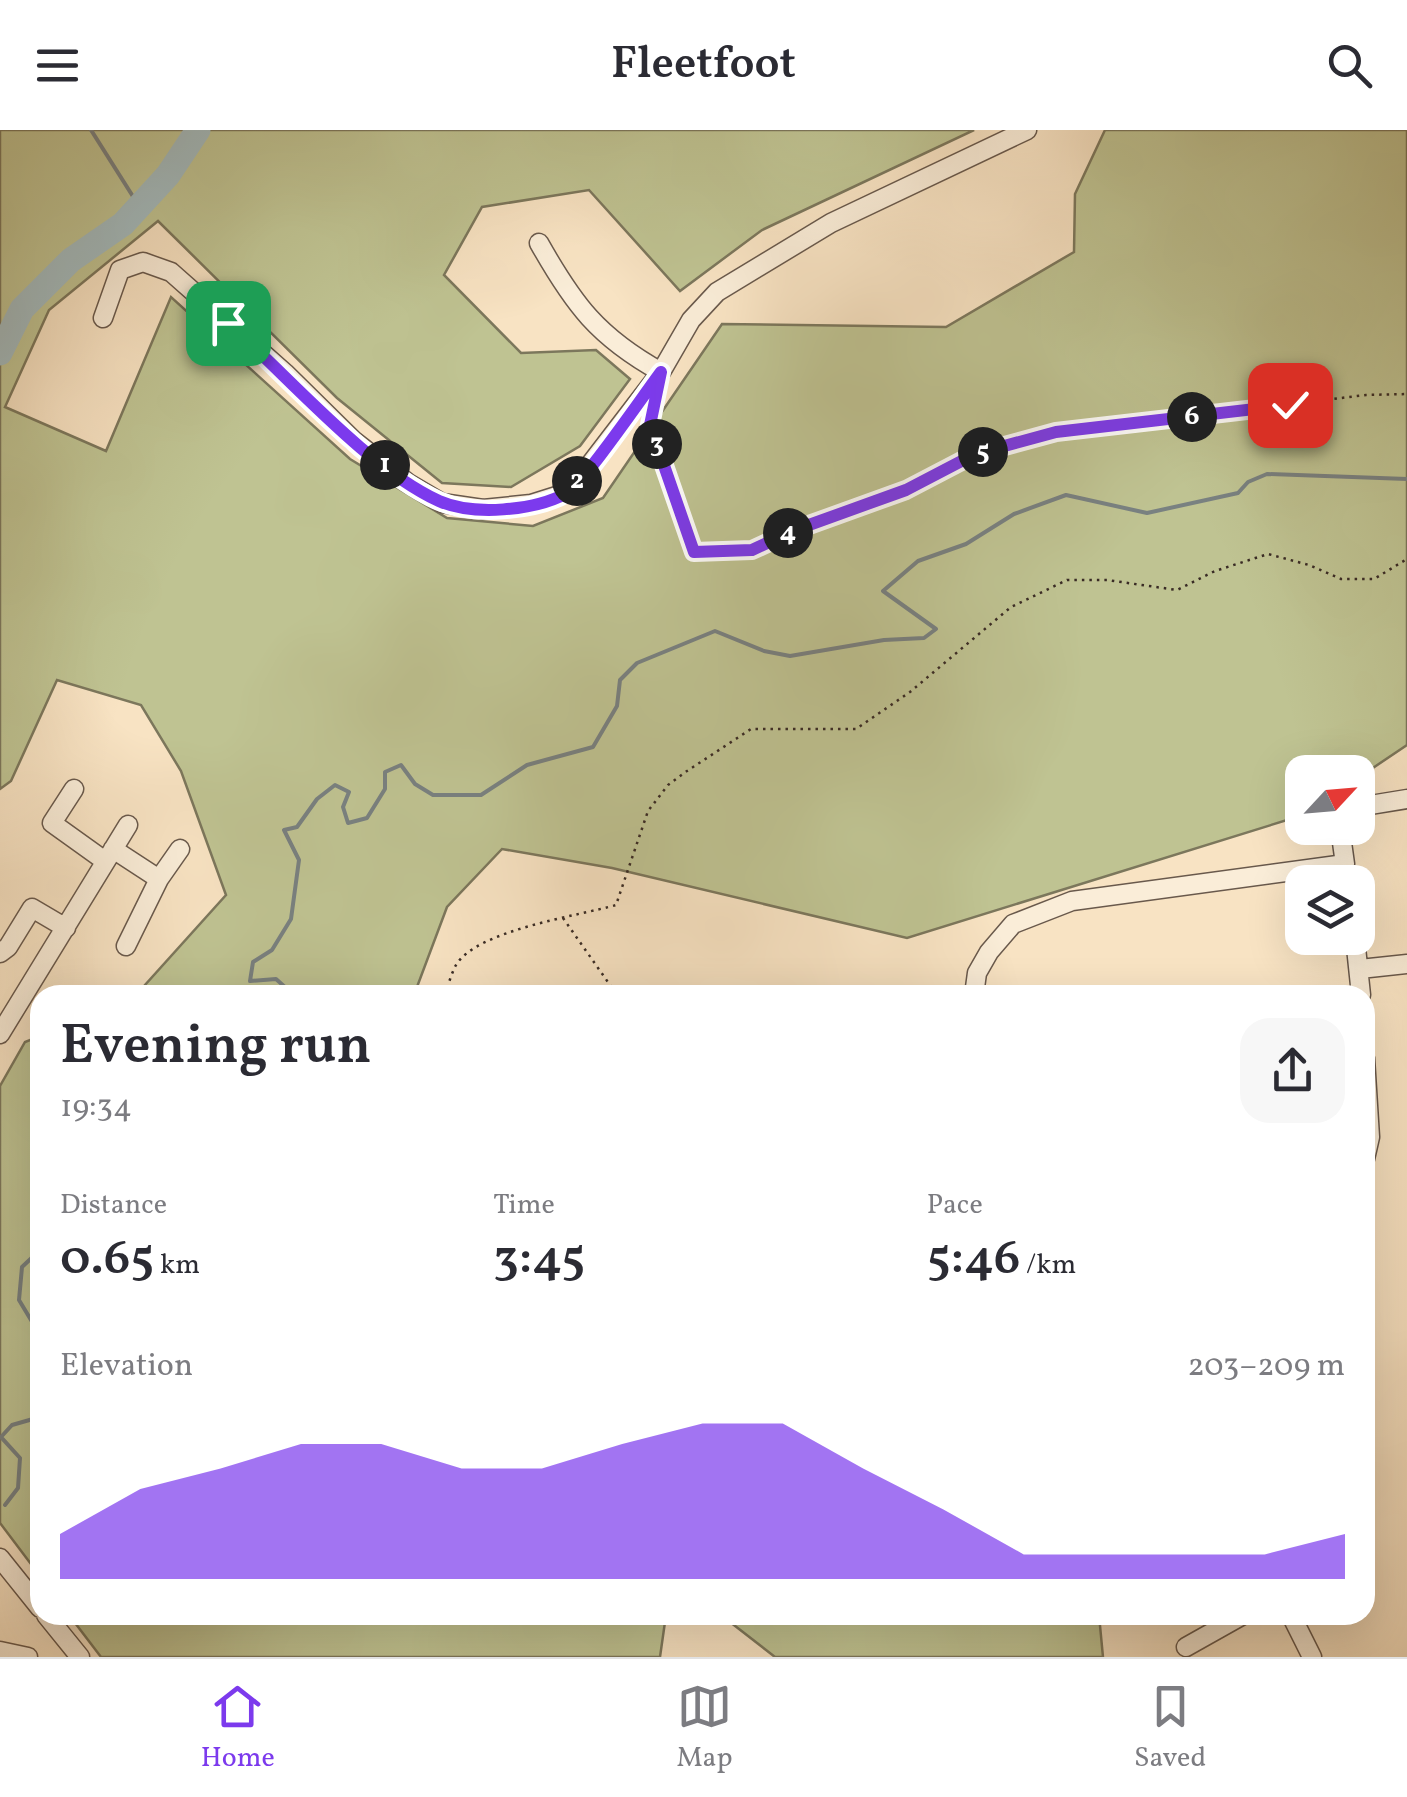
<!DOCTYPE html>
<meta charset="utf-8">
<style>
body{margin:0;font-family:Vollkorn,serif;background:#f7f7f7;color:#2b2b33;height:100vh;display:flex;flex-direction:column;font-size:38px;white-space:nowrap}
*{box-sizing:border-box;margin:0}
p{font-size:32px;color:#7c7c81}
.icon{flex:none;width:55px;height:55px;fill:none;stroke:currentColor;stroke-width:2;stroke-linecap:round;stroke-linejoin:round}
.map{position:relative;flex:1;overflow:hidden}
.details{position:absolute;left:30px;top:855px;width:1345px;height:640px;display:flex;flex-direction:column;background:#fff;border-radius:30px;box-shadow:0 10px 40px #0002}
.details>*{flex:none}
.needle{width:65px;rotate:64deg}
.buttons{position:absolute;left:1285px;top:625px;display:grid;gap:20px}
.buttons a{display:grid;place-items:center;width:90px;height:90px;border-radius:20px;background:#fff;box-shadow:0 10px 40px #0002;font-size:50px}
.pin{position:absolute;display:grid;place-items:center;width:85px;height:85px;color:#fff;margin:-42px;border-radius:20px;box-shadow:0 5px 15px #0006}
.km{position:absolute;width:50px;height:50px;margin:-25px;border-radius:50%;background:#222;color:#fff;font-size:28px;line-height:50px;text-align:center}
.round{display:grid;place-items:center;flex:none;width:105px;height:105px;border-radius:30px;background:#f7f7f7}
.headline{display:flex;align-items:center;justify-content:space-between;height:170px;padding:0 30px}
h1{font-size:55px;font-weight:600;line-height:75px}
.metrics{display:grid;grid-template-columns:repeat(3,1fr);gap:15px;height:170px;padding:10px 30px}
.metrics div{display:grid;align-content:center}
.metrics b{font-size:50px;font-weight:600}
.metrics small{font-size:28px;font-weight:400}
.metrics p{font-size:28px}
.chart{height:280px;padding:20px 30px}
.chart p{display:flex;justify-content:space-between}
.chart svg{width:100%;height:180px;margin-top:10px;fill:#7c3aed;opacity:.7}
header{display:flex;justify-content:space-between;align-items:center;height:130px;padding:0 30px;background:#fff;font-size:45px;font-weight:600}
.menu{display:flex;justify-content:space-around;align-items:center;height:140px;border-top:2px solid #e1e1e2;background:#fff;font-size:28px;color:#7c7c81}
.menu a{display:grid;justify-items:center;gap:5px}
.menu .active{color:#7c3aed}
.map>svg:first-child{display:block}
.green{fill:#bfc392;stroke:#7c775c;stroke-width:2.5}
.lines{fill:none;stroke-linecap:round;stroke-linejoin:round}
.stream{stroke:#798181;stroke-width:4}
.river{stroke:#a3bbbf;stroke-width:25}
.minor-casing{stroke:#69594c;stroke-width:21}
.path{stroke:#392b25;stroke-width:2.5;stroke-dasharray:2.5 5;stroke-linecap:butt}
.minor{stroke:#faedd8;stroke-width:18}
.route-casing{stroke:#fff;stroke-width:20}
.route{stroke:#7c3aed;stroke-width:12}
</style>
<header><svg class="icon" aria-label="menu" viewBox="0 0 24 24"><path d="M4 6h16M4 12h16M4 18h16"/></svg>Fleetfoot<svg class="icon" aria-label="search" viewBox="0 0 24 24"><circle cx="10" cy="10" r="6"/><path d="M15 15l6 6"/></svg></header>
<div class="map">
<svg width="1407" height="1527" viewBox="0 0 1407 1527">
<rect width="100%" height="100%" fill="#f8e3c3"/>
<filter id="stains"><feTurbulence type="fractalNoise" baseFrequency=".002" numOctaves="4"/><feColorMatrix values="0 0 0 0 .2 0 0 0 0 .09 0 0 0 0 .02 0 0 0 .5 -.17"/></filter>
<radialGradient id="worn" r=".72"><stop offset=".6" stop-color="#630" stop-opacity="0"/><stop offset="1" stop-color="#630" stop-opacity=".3"/></radialGradient>
<path class="green" d="M0,0H974L762,100L680,161L589,60L482,77L444,145L521,223L596,220L630,249L580,316L511,357L442,353L337,268L158,91L49,180L5,277L106,321L171,167L350,329L447,388L533,396L603,368L722,194L946,197L1074,122L1075,64L1105,0H1407V615L1358,648V642H1302L1300,686L907,808L612,738L502,719L447,777L414,865H136L226,765L181,641L141,575L57,550L11,651L0,659Z
M40,906V1446L0,1393V956L25,912Z
M69,1485H666L660,1527H101Z
M721,1485H1099L1103,1527H775Z"/>
<g class="lines">
<path class="stream" d="M91,0L139,76
M279,865L286,858L276,849L250,851L253,832L272,820L291,789L299,730L284,700L297,697L317,669L335,655L349,662L343,677L348,693L367,688L385,659V642L401,635L415,654L433,665H481L527,635L593,617L617,576L620,550L637,533L715,501L764,521L790,526L884,510L924,508L936,499L883,461L918,431L966,414L1014,384L1066,365L1147,383L1238,363L1248,352L1267,344L1407,349
M40,1120L22,1137L19,1170L40,1205
M5,1375L18,1358L20,1328L1,1307L12,1295L40,1287"/>
<path class="river" d="M0,223L22,179L71,130L123,94L168,45L198,0"/>
<g class="minor-casing">
<path id="minor" d="M539,113C574,175 598,207 661,242
M103,188L120,140L143,132L171,142L285,243L353,310L408,353L442,373L483,379L531,374L569,362L661,242L691,190L717,162L831,93L1027,0
M74,659L52,693L105,731
M1358,677L1407,669
M113,719L159,749
M1355,808L1361,865
M126,816L159,749L180,719
M0,823L8,817L32,778L66,798
M1360,839L1407,834
M974,865L977,843L989,822L1013,794L1072,771L1345,734L1340,698
M0,904L128,695
M1365,928L1370,1007L1365,1029
M0,1428L40,1478
M46,1485L80,1527
M1291,1485L1312,1527
M1186,1517L1243,1485
M0,1521L28,1527"/>
</g>
<path class="path" d="M654,278L650,295L694,422L752,420L795,400L907,360L975,324L1056,302L1366,265L1407,264
M563,788L617,865
M445,865C448,856 451,844 456,835C477,800 578,786 616,775L648,681L668,655L687,641L751,599H856L910,562L1011,477L1067,450H1107L1177,460L1215,441L1268,424L1309,435L1341,449H1374L1407,429"/>
<use href="#minor" class="minor"/>
</g>
<g class="lines">
<g class="route-casing">
<path id="route" d="M228,193C289,247 367,338 439,371C473,386 534,381 567,363C583,354 645,263 661,242L650,295L694,422L752,420L795,400L906,360L975,324L1056,302L1290,275"/>
</g>
<use href="#route" class="route"/>
</g>
<rect width="100%" height="100%" filter="url(#stains)"/>
<rect width="100%" height="100%" fill="url(#worn)"/>
</svg>
<div class="buttons">
<a><svg class="needle" viewBox="-14 -14 28 28"><path d="M0-13l5 13h-10z" fill="#e53935"/><path d="M0 13l5-13h-10z" fill="#7c7c81"/></svg></a>
<a><svg class="icon" aria-label="layers" viewBox="0 0 24 24"><path d="M12 4l9 5-9 5-9-5zM3 14l9 5 9-5"/></svg></a>
</div>
<div class="pin" style="left:228px;top:193px;background:#1e9e55"><svg class="icon" aria-label="arrive" viewBox="0 0 24 24"><path d="M6 21V4h12l-3 4 3 4H6"/></svg></div>
<div class="pin" style="left:1290px;top:275px;background:#d93025"><svg class="icon" aria-label="check" viewBox="0 0 24 24"><path d="M5 12l5 5 9-10"/></svg></div>
<b class="km" style="left:385px;top:335px">1</b>
<b class="km" style="left:577px;top:351px">2</b>
<b class="km" style="left:657px;top:314px">3</b>
<b class="km" style="left:788px;top:403px">4</b>
<b class="km" style="left:983px;top:322px">5</b>
<b class="km" style="left:1192px;top:287px">6</b>
<section class="details">
<div class="headline"><div><h1>Evening run</h1><p>19:34</p></div><a class="round"><svg class="icon" aria-label="share" viewBox="0 0 24 24"><path d="M12 15V3M7 8l5-5 5 5M5 13v7h14v-7"/></svg></a></div>
<div class="metrics">
<div><p>Distance</p><b>0.65<small> km</small></b></div>
<div><p>Time</p><b>3:45</b></div>
<div><p>Pace</p><b>5:46<small> /km</small></b></div>
</div>
<div class="chart"><p><span>Elevation</span>203–209 m</p>
<svg viewBox="0 0 160 44" preserveAspectRatio="none"><path d="M0 44V33L10 22L20 17L30 11L40 11L50 17L60 17L70 11L80 6L90 6L100 17L110 27L120 38L130 38L140 38L150 38L160 33V44z"/></svg>
</div>
</section>
</div>
<nav class="menu">
<a class="active"><svg class="icon" aria-label="home" viewBox="0 0 24 24"><path d="M3 11l9-7 9 7M6 9v11h12V9"/></svg>Home</a>
<a><svg class="icon" aria-label="map" viewBox="0 0 24 24"><path d="M3 6l6-2 6 2 6-2v14l-6 2-6-2-6 2zM9 4v14M15 6v14"/></svg>Map</a>
<a><svg class="icon" aria-label="saved" viewBox="0 0 24 24"><path d="M7 4h10v16l-5-4-5 4z"/></svg>Saved</a>
</nav>
